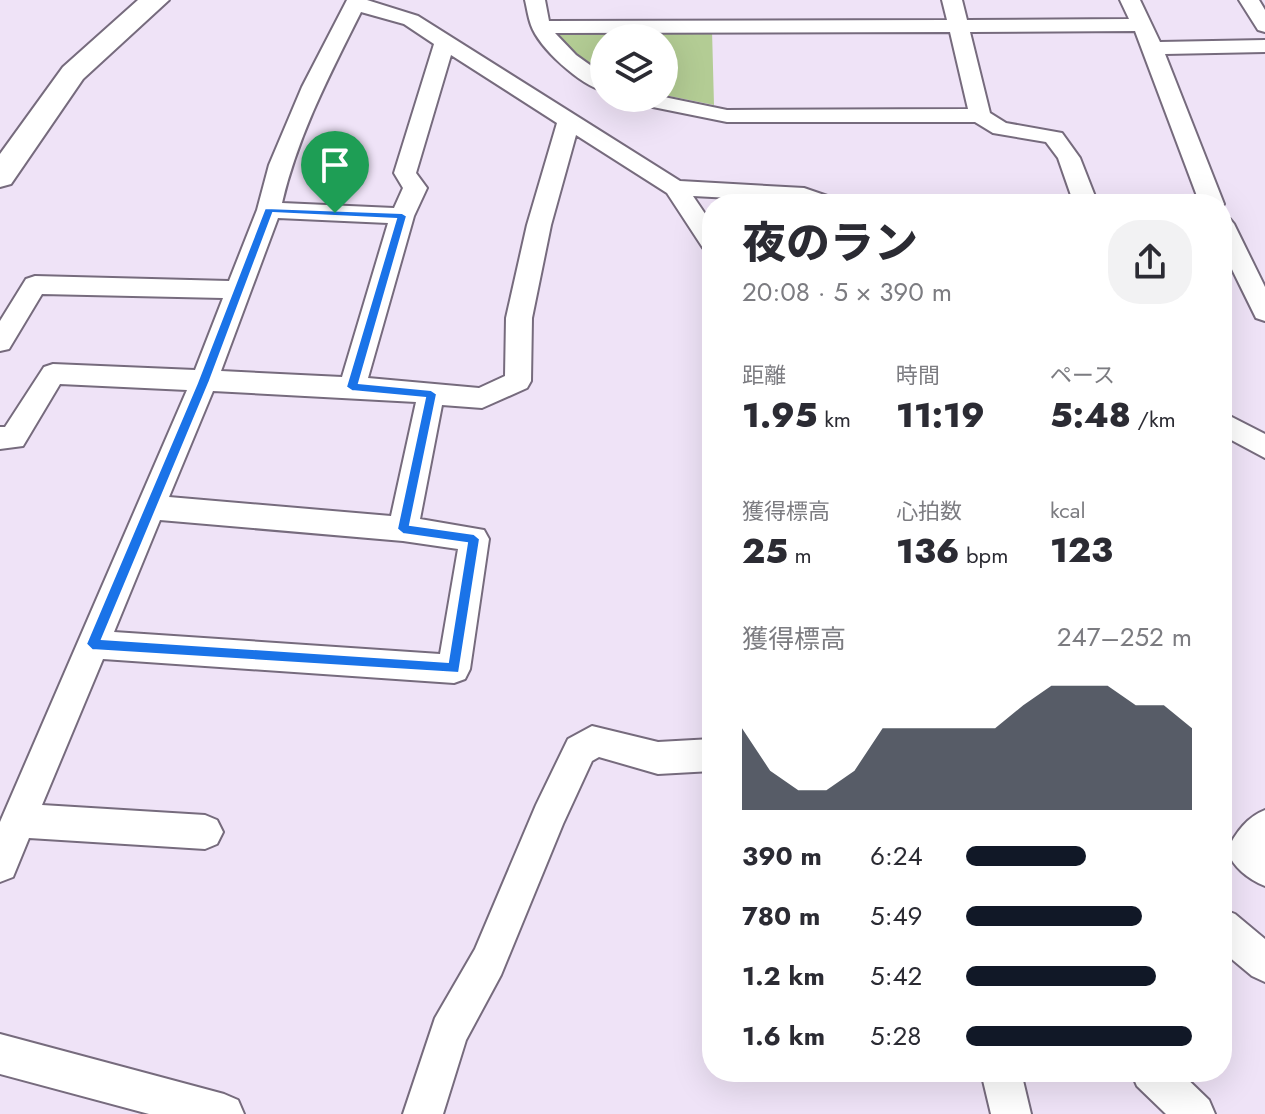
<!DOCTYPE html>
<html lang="ja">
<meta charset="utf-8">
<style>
body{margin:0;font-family:Jost,"Noto Sans JP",sans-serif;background:#f2f2f3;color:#2b2b33;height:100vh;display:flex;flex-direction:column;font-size:30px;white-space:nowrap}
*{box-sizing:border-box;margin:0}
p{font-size:26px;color:#7c7c81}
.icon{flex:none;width:44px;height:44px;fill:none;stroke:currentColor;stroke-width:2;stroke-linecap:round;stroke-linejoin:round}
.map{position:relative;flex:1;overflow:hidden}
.side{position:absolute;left:702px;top:194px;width:530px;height:888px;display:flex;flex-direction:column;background:#fff;border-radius:32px;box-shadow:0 8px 32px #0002}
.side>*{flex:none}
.fabs{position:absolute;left:590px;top:24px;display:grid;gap:16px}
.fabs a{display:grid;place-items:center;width:88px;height:88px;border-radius:50%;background:#fff;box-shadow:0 8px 32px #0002;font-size:40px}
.pin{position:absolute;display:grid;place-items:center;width:68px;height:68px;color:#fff;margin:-82px -34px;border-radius:50% 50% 50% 0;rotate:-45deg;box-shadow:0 0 8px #0007}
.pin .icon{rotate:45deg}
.round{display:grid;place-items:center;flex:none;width:84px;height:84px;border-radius:32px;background:#f2f2f3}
.summary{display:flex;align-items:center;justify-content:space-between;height:136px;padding:0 40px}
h1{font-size:44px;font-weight:800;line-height:60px}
.metrics{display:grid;grid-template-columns:repeat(3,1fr);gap:12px;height:136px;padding:8px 40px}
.metrics div{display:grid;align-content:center}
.metrics b{font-size:34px;font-weight:800}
.metrics small{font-size:22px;font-weight:400}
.metrics p{font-size:22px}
.chart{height:224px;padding:16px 40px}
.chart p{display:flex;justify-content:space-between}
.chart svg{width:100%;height:144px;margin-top:8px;fill:#111827;opacity:.7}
ul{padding:0 40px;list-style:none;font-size:26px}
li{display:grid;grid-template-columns:128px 96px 1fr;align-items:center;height:60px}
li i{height:20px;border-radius:10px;background:#111827}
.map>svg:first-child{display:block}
.green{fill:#b3cc94}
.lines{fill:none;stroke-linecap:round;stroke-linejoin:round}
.street-casing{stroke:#766b7d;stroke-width:4}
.secondary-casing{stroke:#766b7d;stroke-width:4}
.street{fill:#fff;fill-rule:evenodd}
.secondary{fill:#fff;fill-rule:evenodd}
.route{fill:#1a73e8;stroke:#fff;stroke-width:2;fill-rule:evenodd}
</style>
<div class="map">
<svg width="1265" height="1114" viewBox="0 0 1265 1114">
<rect width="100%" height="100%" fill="#efe3f7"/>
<path class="green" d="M712,30L714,105L664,95V38H604V74L567,49L556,36L559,31Z"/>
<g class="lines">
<g class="street-casing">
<path id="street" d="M347,0H367L418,16L680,181L804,188L836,199L840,204L693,196L712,224V250L703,248L667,193L576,135L551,225L532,318L531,381L527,388L482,408L442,405L420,519L484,530L489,539L470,669L465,679L454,683L103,659L42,805L205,815L217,820L223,832L217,844L205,849L29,838L13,877L0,882V822L187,390L60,384L23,446L0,449V427H5L44,367L53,364L195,370L223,298L42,294L9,349L0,351V321L26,279L35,276L229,281L257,210L269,165L302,87ZM361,12L404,24L434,44L394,173L403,188L394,208L282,203C298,135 330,74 361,12ZM451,55L557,123L527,225L506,318L505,376L479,388L368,378L414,216L427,188L416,173ZM278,218L388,223L342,377L221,371ZM213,391L416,402L391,516L169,497ZM160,520L403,541L458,549L440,654L114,632Z
M525,0H545L549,21L947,20L942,0H962L967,20L1129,19L1120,0H1140L1160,42L1265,40V52L1165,54L1224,204L1222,207V204H1200L1135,31L970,32L990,113L1006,123L1062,133L1080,158L1098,204H1074L1058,158L1046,142L993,133L975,122H727L638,104L627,98L664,97L727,110L968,109L950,32L555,33L576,55L604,75V91C580,85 539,48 531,25C528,17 527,8 525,0Z
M1239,0H1259L1265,10V32L1258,30Z
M1222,216L1230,219L1234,224L1265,287V321L1256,318L1222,249Z
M1222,412L1265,434V458L1222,435Z
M592,726L658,742L712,739V771L658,774L599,757L592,761L563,824L501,975L466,1040L443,1114H403L435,1018L475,949L536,805L568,739Z
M1265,810V886C1248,879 1234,868 1227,851C1235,833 1247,817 1265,810Z
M1222,909L1235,914L1265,939V982L1252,976L1222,951Z
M0,1034L224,1094L238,1100L244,1114H149L0,1074Z
M981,1072H1021L1031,1114H991Z
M1131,1072H1180L1209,1100L1215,1114H1166L1137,1086Z"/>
</g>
<g class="secondary-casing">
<path id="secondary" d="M138,0H169L83,79L11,184L0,187V154L63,67Z"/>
</g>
<use href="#street" class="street"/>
<use href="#secondary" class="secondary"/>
</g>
<path class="route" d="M265,208L402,213L407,216L359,383L431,390L437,394L410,525L474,534L480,539L459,673L92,650L86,644L197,383ZM273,213L396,219L346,387L352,391L425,398L397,529L403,534L467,543L448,662L102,639L209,383Z"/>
</svg>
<div class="fabs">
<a><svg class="icon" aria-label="layers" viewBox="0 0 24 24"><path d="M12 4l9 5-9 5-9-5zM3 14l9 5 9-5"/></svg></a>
</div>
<div class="pin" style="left:335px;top:213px;background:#1e9e55"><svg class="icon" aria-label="arrive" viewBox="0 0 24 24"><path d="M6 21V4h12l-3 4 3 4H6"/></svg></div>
<section class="side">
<div class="summary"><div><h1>夜のラン</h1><p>20:08 · 5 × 390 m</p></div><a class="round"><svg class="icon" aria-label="share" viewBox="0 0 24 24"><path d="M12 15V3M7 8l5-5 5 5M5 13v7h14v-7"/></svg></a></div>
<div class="metrics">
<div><p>距離</p><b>1.95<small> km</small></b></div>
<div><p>時間</p><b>11:19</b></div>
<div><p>ペース</p><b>5:48<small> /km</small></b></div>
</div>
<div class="metrics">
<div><p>獲得標高</p><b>25<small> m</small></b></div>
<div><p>心拍数</p><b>136<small> bpm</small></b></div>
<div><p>kcal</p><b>123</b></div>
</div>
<div class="chart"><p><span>獲得標高</span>247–252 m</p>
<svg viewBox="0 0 160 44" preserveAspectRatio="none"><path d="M0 44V19L10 32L20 38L30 38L40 32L50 19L60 19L70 19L80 19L90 19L100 12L110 6L120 6L130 6L140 12L150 12L160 19V44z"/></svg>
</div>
<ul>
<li><b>390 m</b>6:24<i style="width:53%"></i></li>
<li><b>780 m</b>5:49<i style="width:78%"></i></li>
<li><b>1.2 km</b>5:42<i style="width:84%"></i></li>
<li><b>1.6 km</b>5:28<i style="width:100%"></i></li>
</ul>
</section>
</div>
